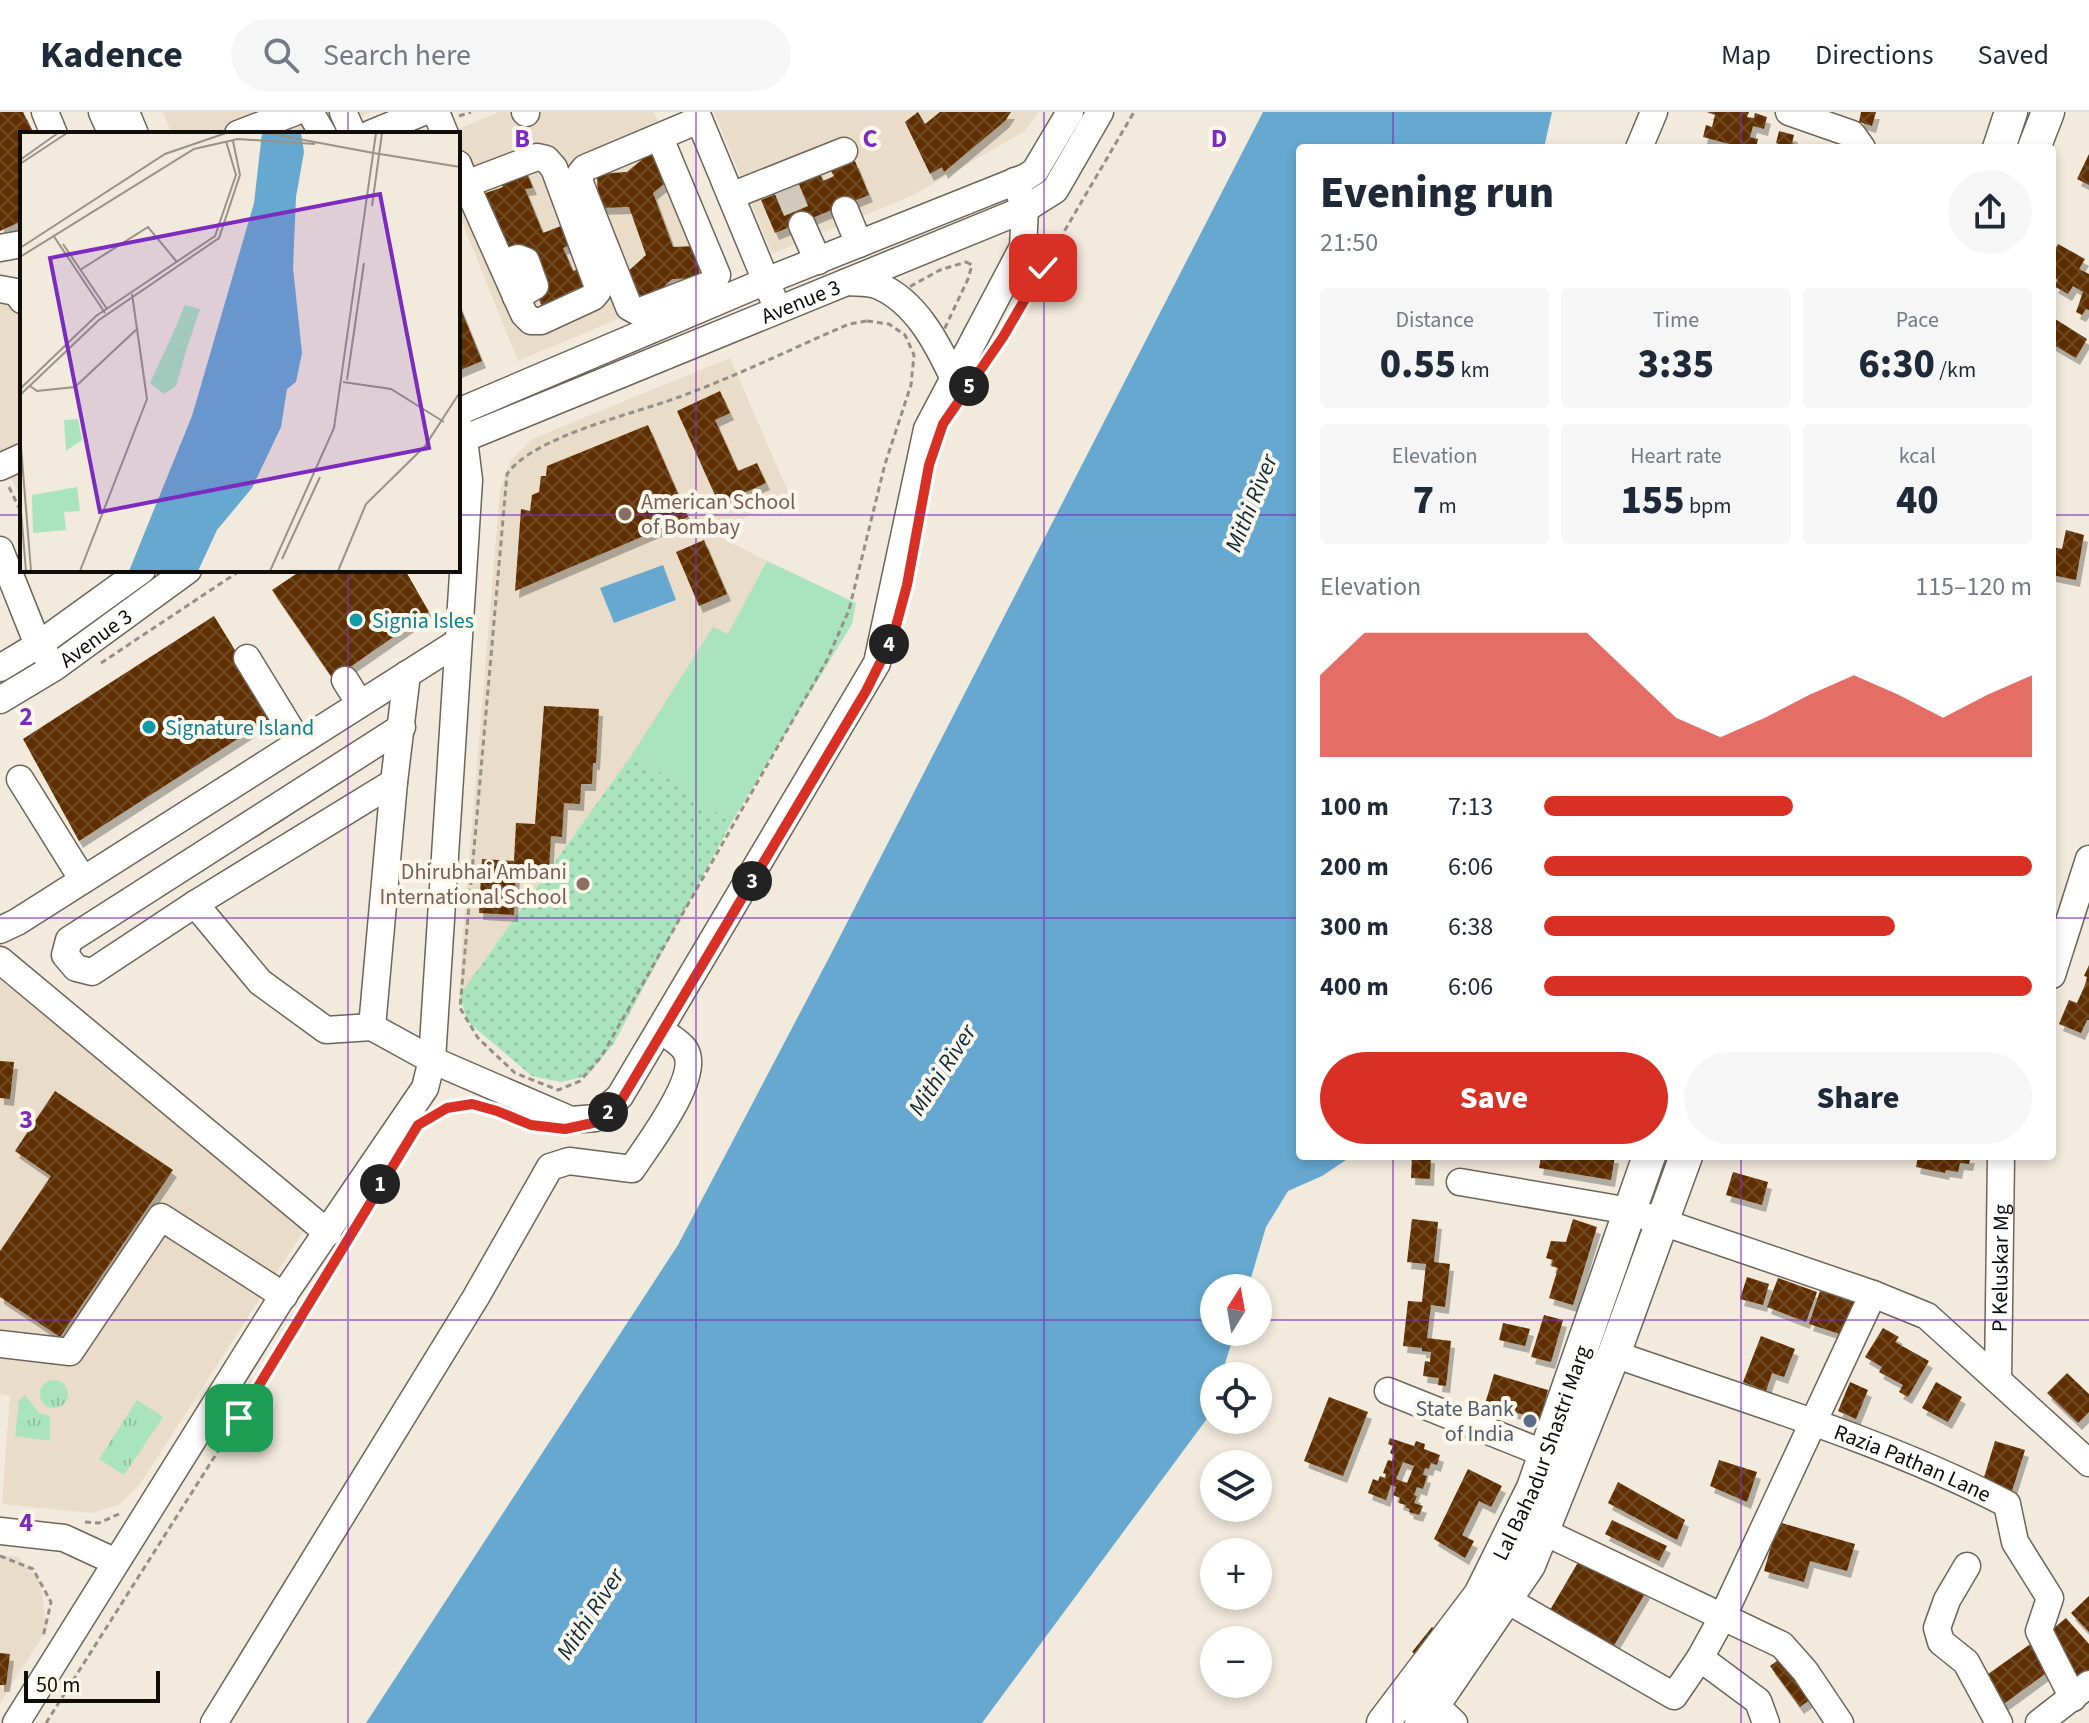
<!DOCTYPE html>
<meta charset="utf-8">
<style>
body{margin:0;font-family:"Source Sans 3",sans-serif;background:#f6f6f7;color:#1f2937;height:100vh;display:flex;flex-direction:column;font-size:30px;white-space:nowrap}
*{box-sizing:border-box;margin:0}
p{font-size:26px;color:#747a83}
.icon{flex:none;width:44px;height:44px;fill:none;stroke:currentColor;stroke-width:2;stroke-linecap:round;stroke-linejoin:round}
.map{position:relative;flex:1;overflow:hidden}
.drawer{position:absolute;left:1296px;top:32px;width:760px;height:1016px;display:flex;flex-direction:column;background:#fff;border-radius:8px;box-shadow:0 4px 12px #0003}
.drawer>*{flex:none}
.needle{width:52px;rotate:11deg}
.controls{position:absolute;left:1200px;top:1162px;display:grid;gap:16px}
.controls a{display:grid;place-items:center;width:72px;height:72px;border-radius:50%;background:#fff;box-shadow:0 4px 12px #0003;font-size:40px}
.scale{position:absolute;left:24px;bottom:20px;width:136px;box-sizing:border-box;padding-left:8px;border:4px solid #100d09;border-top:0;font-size:22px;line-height:28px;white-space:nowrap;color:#100d09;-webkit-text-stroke:6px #fef7ec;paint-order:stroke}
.pin{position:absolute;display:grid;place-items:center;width:68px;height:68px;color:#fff;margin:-34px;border-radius:16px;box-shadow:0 4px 12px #0006}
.km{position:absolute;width:40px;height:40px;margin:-20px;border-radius:50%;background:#222;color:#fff;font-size:22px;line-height:40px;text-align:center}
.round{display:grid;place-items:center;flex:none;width:84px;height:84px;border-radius:42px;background:#f6f6f7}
.head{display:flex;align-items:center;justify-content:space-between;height:136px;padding:0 24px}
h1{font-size:44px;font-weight:800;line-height:60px}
.metrics{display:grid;grid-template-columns:repeat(3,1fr);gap:12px;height:136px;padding:8px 24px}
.metrics div{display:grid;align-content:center;border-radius:8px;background:#f6f6f7;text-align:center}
.metrics b{font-size:40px;font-weight:800}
.metrics small{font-size:22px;font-weight:400}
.metrics p{font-size:22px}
.chart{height:224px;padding:16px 24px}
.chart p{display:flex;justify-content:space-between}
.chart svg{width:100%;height:144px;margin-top:8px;fill:#d93025;opacity:.7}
.action{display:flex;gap:16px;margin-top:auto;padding:16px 24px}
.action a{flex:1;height:92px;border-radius:48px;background:#d93025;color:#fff;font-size:32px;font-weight:800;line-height:92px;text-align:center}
.action a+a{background:#f6f6f7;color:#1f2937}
ul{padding:0 24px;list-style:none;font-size:26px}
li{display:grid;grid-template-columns:128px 96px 1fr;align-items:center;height:60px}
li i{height:20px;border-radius:10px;background:#d93025}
header{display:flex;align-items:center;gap:48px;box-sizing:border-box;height:112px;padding:0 40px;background:#fff;border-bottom:2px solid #e0e1e3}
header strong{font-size:38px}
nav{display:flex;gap:44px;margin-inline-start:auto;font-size:28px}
.search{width:560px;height:72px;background:#f6f6f7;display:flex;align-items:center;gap:20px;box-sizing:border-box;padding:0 28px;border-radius:44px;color:#747a83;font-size:30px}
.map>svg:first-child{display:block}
.built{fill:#e9ddc9}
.grass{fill:url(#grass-tufts)}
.park{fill:url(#park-dots)}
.pitch{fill:#aae4bc}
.water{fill:#66a8d0}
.building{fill:url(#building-cross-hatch);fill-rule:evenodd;filter:url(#shadow)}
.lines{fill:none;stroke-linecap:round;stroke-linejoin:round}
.minor-tunnel{stroke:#d0c9bc;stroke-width:26;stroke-dasharray:26 13;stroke-linecap:butt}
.minor-casing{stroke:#6c655a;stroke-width:29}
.major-casing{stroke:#6c655a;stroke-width:35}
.path{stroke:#958f85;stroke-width:3;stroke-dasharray:6 4;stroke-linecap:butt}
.minor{stroke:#fff;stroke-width:26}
.major{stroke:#fff;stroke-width:32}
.route-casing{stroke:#fff;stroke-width:16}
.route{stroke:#d93025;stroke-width:10}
.grid{fill:none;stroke:#7b2cbf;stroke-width:2;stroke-opacity:0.55}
.education-dot{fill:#8d6e63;stroke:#fef7ec;stroke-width:3}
.culture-dot{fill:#0f9aa8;stroke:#fef7ec;stroke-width:3}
.service-dot{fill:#5c6f8a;stroke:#fef7ec;stroke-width:3}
.labels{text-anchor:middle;stroke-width:8;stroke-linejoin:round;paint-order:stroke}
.street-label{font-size:22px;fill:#100d09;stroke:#fef7ec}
.education-label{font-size:22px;fill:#785e54;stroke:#fef7ec;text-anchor:start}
.culture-label{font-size:22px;fill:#0d838f;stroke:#fef7ec;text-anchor:start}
.service-label{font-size:22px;fill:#4e5e75;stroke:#fef7ec;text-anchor:end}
.water-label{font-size:24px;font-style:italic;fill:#0e2c3d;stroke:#fef7ec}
.inset-road{fill:none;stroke:#989288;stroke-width:2}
.view{fill:#7b2cbf;fill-opacity:0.15;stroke:#7b2cbf;stroke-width:4}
.inset-edge{fill:none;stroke:#100d09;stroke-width:4}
.grid-label{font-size:26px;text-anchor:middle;font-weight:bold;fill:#7b2cbf;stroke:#fef7ec;stroke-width:8;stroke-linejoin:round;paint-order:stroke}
</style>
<header>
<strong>Kadence</strong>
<div class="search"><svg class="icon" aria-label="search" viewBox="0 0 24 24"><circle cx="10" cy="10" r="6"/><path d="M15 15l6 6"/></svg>Search here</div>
<nav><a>Map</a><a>Directions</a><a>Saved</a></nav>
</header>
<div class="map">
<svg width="2089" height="1611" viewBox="0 0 2089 1611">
<defs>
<pattern id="grass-tufts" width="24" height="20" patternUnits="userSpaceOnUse" patternTransform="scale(2)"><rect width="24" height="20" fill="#aae4bc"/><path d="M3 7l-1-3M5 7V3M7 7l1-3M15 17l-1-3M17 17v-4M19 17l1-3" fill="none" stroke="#91c2a0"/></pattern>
<pattern id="park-dots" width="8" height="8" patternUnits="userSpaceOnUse" patternTransform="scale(2)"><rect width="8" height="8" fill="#aae4bc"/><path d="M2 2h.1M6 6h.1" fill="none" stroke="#91c2a0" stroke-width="1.8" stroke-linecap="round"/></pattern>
<pattern id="building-cross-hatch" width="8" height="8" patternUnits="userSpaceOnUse" patternTransform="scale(2)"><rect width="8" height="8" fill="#5e2d00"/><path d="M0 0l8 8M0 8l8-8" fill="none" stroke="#704824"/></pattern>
<filter id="shadow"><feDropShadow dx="4" dy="7" stdDeviation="0" flood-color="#0004"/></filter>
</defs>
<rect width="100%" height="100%" fill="#f2eadc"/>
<path class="built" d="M163,0H371L317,22H172Z
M499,0H654L722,163L518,249L458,100V22H446Z
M714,0H1038L1025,19L915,82L772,142Z
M22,173V388L0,345V181Z
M730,246L789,382L715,422L767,449L728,523L818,568L731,711L614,931L587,964L561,970L532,964L467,909L460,883L462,833L500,378L511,348L534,326Z
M0,858L309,1111L140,1372L119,1393L91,1401L2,1392L10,1284L0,1282Z
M0,1443L18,1445L40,1470L47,1517L0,1591Z"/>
<path class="grass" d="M40 1282a14 14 0 1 1 28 0a14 14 0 1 1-28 0Z
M25,1283L39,1301L50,1304V1329L15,1324L19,1288Z
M137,1288L163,1305L124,1363L99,1347Z"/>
<path class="park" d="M633,641L731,711L614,931L587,964L561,970L532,964L467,909L460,883Z"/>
<path class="pitch" d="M767,449L856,491L852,512L731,711L633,641L713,515L728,522Z"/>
<path class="water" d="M1263,0H1552L1544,36H1300V1044H1352L1322,1064L1288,1079L1266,1115L1248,1176H1214V1220H1235L1221,1264H1214V1288L1209,1304L982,1611H366L678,1133L832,840Z
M663,453L676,488L614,511L600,476Z"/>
<path class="building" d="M0,0H23L34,22H22V109L0,119Z
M918,0L925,12L940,0H1011L1005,9L944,60L942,55L930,62L905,10Z
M1707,0H1749L1747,5L1754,6L1755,1L1767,5L1764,17L1753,14L1750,25L1758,27L1756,36H1744L1703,25L1706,13L1712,15L1715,3Z
M1861,0H1876L1872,14L1859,10Z
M1779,19L1794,23L1792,31L1807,36H1784V34L1776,31Z
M652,39L674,64L653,81L673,135L698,134L699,166L672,167L647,190L623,164L646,143L629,95L598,96L597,62L627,60Z
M2089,42V73L2077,67Z
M855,49L869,83L775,121L761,88L783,79L784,83L798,77L794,67L818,57L823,69L834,64L831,59Z
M525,57L533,76L525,77L543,121L566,112L573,132L563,136L573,159L579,157L586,175L568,180L573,192L545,203L536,179L541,178L525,134L503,142L496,125L503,123L494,99L487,102L480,83L503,75L498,66Z
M2058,132L2085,147L2079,157L2089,162V198L2086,197L2082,203L2076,200L2083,180L2073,174L2068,182L2054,174L2058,168L2055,166L2052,170V143Z
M458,190L482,249L458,259Z
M2052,205L2087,227L2076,246L2052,232Z
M720,279L730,301L715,308L738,359L757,351L766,371L719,392L677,299Z
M648,313L688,405L515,479L521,397L530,399L532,383L539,380L541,364H546L547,354Z
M2066,418L2084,423L2076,468L2052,463V435L2062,437Z
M704,428L727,482L699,494L676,440Z
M302,458H405L429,500L333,567L272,478Z
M214,504L275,603L79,729L23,627Z
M544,594L599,597L596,651H593L592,672H581L580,692L564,691L562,725L551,724L549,757L516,755L514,803L479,801L482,747L514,749L516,711L535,712Z
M2089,853V908H2087L2081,921L2059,912L2069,888L2077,891L2085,873L2087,865L2084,864Z
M0,949L14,950L10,987L0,986Z
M55,979L173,1058L60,1225L0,1185V1139L51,1064L15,1039Z
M1412,1044H1431L1430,1067L1411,1066Z
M1541,1044H1615L1611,1068L1539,1056Z
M1918,1044H1971L1969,1052L1960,1051L1958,1060L1946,1058L1945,1061L1916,1055Z
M1733,1060L1768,1070L1762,1093L1726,1083Z
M1412,1107L1438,1110L1434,1150L1450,1152L1445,1195L1431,1193L1427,1226L1451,1229L1446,1274L1438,1273L1439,1266L1423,1264L1425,1249L1430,1250L1431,1240L1422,1239V1236L1403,1234L1408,1189L1422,1190L1426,1152L1407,1150Z
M1573,1107L1597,1115L1573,1193L1549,1186L1558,1156L1551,1154L1553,1148L1546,1146L1551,1129L1566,1130Z
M1747,1165L1769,1172L1763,1193L1740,1187Z
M1778,1166L1817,1180L1806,1210L1767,1195Z
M1820,1179L1860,1191L1849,1225L1809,1212Z
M1544,1203L1563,1208L1551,1250L1531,1245Z
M1503,1211L1530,1217L1525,1234L1499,1228Z
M1883,1216L1899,1225L1895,1230L1929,1249L1908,1285L1899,1280L1903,1273L1879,1260L1882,1255L1865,1245Z
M1761,1224L1795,1237L1784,1265L1772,1261L1766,1279L1743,1270Z
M2067,1261L2089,1282V1300L2078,1311L2047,1281Z
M1494,1262L1548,1278L1540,1307L1485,1292Z
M1850,1270L1868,1278L1856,1307L1838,1299Z
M1936,1270L1962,1285L1948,1310L1922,1296Z
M1329,1285L1368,1300L1343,1364L1304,1349Z
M1390,1326L1414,1334L1416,1329L1425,1332L1424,1337L1440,1343L1437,1353L1431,1351L1429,1357L1425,1356L1423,1363L1427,1364L1423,1377L1417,1375L1414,1383L1417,1384L1414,1391L1423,1394L1419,1403L1409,1400L1410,1397L1405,1395L1406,1393L1399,1391L1400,1386L1393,1383L1396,1375L1391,1373L1386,1388L1368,1381L1373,1367L1378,1369L1380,1364L1385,1366L1386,1362L1383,1361L1388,1348L1392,1349L1394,1343L1390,1341L1393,1334L1388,1332ZM1403,1350L1414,1354L1407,1371L1396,1367Z
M1995,1329L2025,1338L2011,1382L1982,1372Z
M1719,1348L1757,1360L1747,1390L1710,1374Z
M1468,1357L1502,1374L1491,1395L1479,1389L1462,1423L1474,1429L1465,1446L1434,1427Z
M1618,1370L1685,1408L1677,1428L1608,1391Z
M1612,1408L1667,1434L1659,1449L1605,1422Z
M1778,1410L1855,1432L1847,1459L1810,1449L1804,1470L1764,1459Z
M1583,1442L1646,1480L1613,1535L1550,1498Z
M2089,1484V1520L2071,1501Z
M2066,1506L2089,1532V1558L2077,1568L2060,1547L2066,1543L2048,1521Z
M1432,1515L1444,1527L1426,1550L1412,1540Z
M2036,1528L2056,1554L2001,1594L1981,1567Z
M0,1541L10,1542L6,1573H0Z
M1785,1543L1815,1584L1800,1595L1770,1554Z"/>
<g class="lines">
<path class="minor-tunnel" d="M786,75L802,113"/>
<g class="minor-casing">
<g id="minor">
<path d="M45,0L54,22"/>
<path d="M102,0L112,22"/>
<path d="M126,0L135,22"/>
<path d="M310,0L323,22"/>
<path d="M343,0L353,22"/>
<path d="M436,0L445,22"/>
<path d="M525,0L526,1"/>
<path d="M696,0L773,186"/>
<path d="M1789,0L1852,22L1862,36"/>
<path d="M238,22L295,0"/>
<path d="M370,22L423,0"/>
<path d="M660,26L717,163L713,171L638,200L629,195L580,71V62L585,56L699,8"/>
<path d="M1639,36L1654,0"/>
<path d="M458,52L466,72L524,202L531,209H541L593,185L598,179L596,170L554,56L546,47L537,45L466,72"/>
<path d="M731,84L844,39"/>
<path d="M845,98L859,132"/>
<path d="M802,113L818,149"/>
<path d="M0,136L22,132"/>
<path d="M502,152L518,146L526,149L535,174L516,185"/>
<path d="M847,170C857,171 870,170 879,174C916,190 937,231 953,265"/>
<path d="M0,177L16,180L22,188"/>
<path d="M458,300L766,169L1026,65L1035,59L1070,0"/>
<path id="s1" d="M458,329L1025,97L1055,78L1100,0"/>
<path d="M0,355L22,345"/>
<path d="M0,438L38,533L47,544"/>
<path d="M247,546L299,631"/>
<path d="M0,556L38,533L142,458"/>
<path d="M407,562L394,670L372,915L432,948L571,1008L596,1006L620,984L877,551L927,317L1023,135L1025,97L1015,69"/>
<path d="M345,568L360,592"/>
<path id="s2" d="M0,588L55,555L188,458"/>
<path d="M20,667L83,768"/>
<path d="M394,670L195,792L92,860L76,856L65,843L69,828L402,615"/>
<path d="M195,792L260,870L326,918L372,915"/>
<path d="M0,818L17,810L458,530"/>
<path d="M0,848L328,1121"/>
<path d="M2052,863L2089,747"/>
<path d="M1460,1070L1630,1099L1873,1182L1927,1204L2089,1351"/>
<path d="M0,1232L70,1240L161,1105L284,1184"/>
<path id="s3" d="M1614,1242C1745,1288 1883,1328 2007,1392L2015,1430L2050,1486L2039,1519L2073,1586"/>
<path id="s4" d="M1998,1268L2001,1044"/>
<path d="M1388,1279L1563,1349"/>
<path d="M0,1419L64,1426L116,1450"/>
<path d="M1542,1419L1782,1533L1805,1559L1840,1611"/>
<path d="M1967,1454L1947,1488L1937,1516L1941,1530L1966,1550L1999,1611"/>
<path d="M1507,1488L1674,1584L1700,1546L1722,1506L1873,1182"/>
<path d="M1700,1546L1758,1589L1766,1611"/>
<path d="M1434,1592L1454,1611"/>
<path d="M16,1611L279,1190L425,976L432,948L469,368L464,327L458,313"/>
<path d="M214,1611L476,1185L550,1055L569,1049L632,1057C647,1034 702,964 685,938C680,930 667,923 660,918"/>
<path d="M2039,1611L2089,1572"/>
</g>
</g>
<g class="major-casing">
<g id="major">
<path d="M1999,36L2011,0"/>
<path d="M2034,36L2048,0"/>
<path id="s5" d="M1383,1611L1480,1483L1533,1376L1649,1044"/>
<path d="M1421,1611L1529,1453L1614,1242L1686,1044"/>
</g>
</g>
<path class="path" d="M459,4L471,0
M966,150L972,153L968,167L943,220L900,180L940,158Z
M867,209L889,212L905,223L914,243L911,273L885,352L849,498L827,548L601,945L580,969L558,978L515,961L478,926L460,896L507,362C534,324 634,302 679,285C737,264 793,236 849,212Z
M999,231L1134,0
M9,375L22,402
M71,458H72
M101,551L241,458
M435,1003L447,996L477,994
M85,1410L99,1411L119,1402
M0,1444L33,1457L51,1490L43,1525
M46,1611L239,1306L315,1179"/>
<use href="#minor" class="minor"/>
<use href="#major" class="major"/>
</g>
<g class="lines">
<g class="route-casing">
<path id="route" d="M239,1306L418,1013L447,996L472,992L497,999L531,1013L565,1017L593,1011L619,992L866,579L893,525L907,473L929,353L943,312L1003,225L1043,156"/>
</g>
<use href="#route" class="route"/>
</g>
<path class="grid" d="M348,0V22M696,0V1611M1044,0V1611M1393,0V36M1741,0V36M0,403H22M458,403H1300M2052,403H2089M348,458V1611M0,806H1300M2052,806H2089M1393,1044V1611M1741,1044V1611M0,1208H1214M1258,1208H2089"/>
<g class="education-dot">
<circle cx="625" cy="402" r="8"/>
<circle cx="583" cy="772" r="8"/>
</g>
<g class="culture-dot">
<circle cx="356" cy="508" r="8"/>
<circle cx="149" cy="615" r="8"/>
</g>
<circle class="service-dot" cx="1530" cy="1309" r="8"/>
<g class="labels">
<g class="street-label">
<text dy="8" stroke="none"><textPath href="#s1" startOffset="370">Avenue 3</textPath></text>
<text dy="8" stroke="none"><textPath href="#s2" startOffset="114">Avenue 3</textPath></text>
<text dy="8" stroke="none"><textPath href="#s4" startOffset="112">P Keluskar Mg</textPath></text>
<text dy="8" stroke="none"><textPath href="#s5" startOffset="316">Lal Bahadur Shastri Marg</textPath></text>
<text dy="8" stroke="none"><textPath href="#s3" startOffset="318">Razia Pathan Lane</textPath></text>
</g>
<g class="education-label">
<text x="641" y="397">American School<tspan x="641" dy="25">of Bombay</tspan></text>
<text x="567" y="767" text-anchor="end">Dhirubhai Ambani<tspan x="567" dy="25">International School</tspan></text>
</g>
<g class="culture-label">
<text x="372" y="516">Signia Isles</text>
<text x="165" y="623">Signature Island</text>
</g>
<g class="service-label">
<text x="1514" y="1304">State Bank<tspan x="1514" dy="25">of India</tspan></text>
</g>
<g class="water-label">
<text transform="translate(1251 391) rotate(-68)" y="8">Mithi River</text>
<text transform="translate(942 958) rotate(-57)" y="8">Mithi River</text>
<text transform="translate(590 1502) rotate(-57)" y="8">Mithi River</text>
</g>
</g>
<g transform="translate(20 20)">
<rect width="440" height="440" fill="#f2eadc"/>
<path d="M58,287L62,308L46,319L44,288ZM57,355L60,379L44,380L46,398L13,401L12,363Z" fill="#aae4bc"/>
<path d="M150,208L167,216L156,254L144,262L130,251Z" fill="#aae4bc"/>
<path d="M165,173L180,177L167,216L150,208Z" fill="#aae4bc"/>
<path d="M242,1H281L284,20L276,65L273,136L282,221L276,250L267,257L261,295L232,356L197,398L178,439H109L172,284L234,71Z" fill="#66a8d0"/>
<path class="inset-road" d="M246,1L359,22M360,22L440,35M0,28L38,1M0,32L47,1M352,74L362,1M33,103L85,181M43,112L87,177M0,116L145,22L206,1M0,125L174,17L218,7L295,12M60,138L128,95L157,130M327,248L344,131M323,250L371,257L424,290M10,254L17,259L55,255L118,196M0,257L76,184L195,104L216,43L206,9M0,263L79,188L199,106L220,43L213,9M0,302L11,439M0,367L6,439M262,427L300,345M60,439L127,267L112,162M250,439L314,296L356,1M318,439L346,372L405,314L440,260"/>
<path class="view" d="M360,62L409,316L80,380L30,126Z"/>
<rect width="440" height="440" class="inset-edge"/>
</g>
<g class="grid-label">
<text x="522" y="35">B</text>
<text x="870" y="35">C</text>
<text x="1219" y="35">D</text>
<text x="26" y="613">2</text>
<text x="26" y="1016">3</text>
<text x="26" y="1419">4</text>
</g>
</svg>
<div class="controls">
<a><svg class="needle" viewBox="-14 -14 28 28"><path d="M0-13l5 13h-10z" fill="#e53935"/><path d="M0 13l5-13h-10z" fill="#747a83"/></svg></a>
<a><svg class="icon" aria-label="locate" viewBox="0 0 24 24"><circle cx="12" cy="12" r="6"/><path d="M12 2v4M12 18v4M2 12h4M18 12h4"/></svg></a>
<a><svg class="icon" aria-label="layers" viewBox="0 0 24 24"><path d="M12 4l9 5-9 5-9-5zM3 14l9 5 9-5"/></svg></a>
<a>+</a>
<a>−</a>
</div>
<div class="scale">50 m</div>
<div class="pin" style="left:239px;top:1306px;background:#1e9e55"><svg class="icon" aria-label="arrive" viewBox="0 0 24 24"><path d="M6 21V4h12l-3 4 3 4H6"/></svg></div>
<div class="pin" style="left:1043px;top:156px;background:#d93025"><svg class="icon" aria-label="check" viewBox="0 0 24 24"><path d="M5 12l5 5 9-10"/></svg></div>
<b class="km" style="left:380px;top:1072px">1</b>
<b class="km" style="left:608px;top:1000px">2</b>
<b class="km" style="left:752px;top:769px">3</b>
<b class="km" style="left:889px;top:532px">4</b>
<b class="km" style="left:969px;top:274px">5</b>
<section class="drawer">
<div class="head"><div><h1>Evening run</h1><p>21:50</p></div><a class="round"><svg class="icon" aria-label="share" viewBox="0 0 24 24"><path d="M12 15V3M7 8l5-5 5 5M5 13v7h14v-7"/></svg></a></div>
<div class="metrics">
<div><p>Distance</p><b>0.55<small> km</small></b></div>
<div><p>Time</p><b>3:35</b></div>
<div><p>Pace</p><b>6:30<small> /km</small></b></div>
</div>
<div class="metrics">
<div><p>Elevation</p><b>7<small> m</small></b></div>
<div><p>Heart rate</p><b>155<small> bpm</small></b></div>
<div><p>kcal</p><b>40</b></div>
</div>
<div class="chart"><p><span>Elevation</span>115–120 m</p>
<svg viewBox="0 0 160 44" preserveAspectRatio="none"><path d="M0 44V19L10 6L20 6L30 6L40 6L50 6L60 6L70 19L80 32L90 38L100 32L110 25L120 19L130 25L140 32L150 25L160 19V44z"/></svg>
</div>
<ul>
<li><b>100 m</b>7:13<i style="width:51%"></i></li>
<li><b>200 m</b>6:06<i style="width:100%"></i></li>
<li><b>300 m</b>6:38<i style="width:72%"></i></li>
<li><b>400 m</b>6:06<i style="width:100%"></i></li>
</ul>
<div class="action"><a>Save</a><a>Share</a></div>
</section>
</div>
